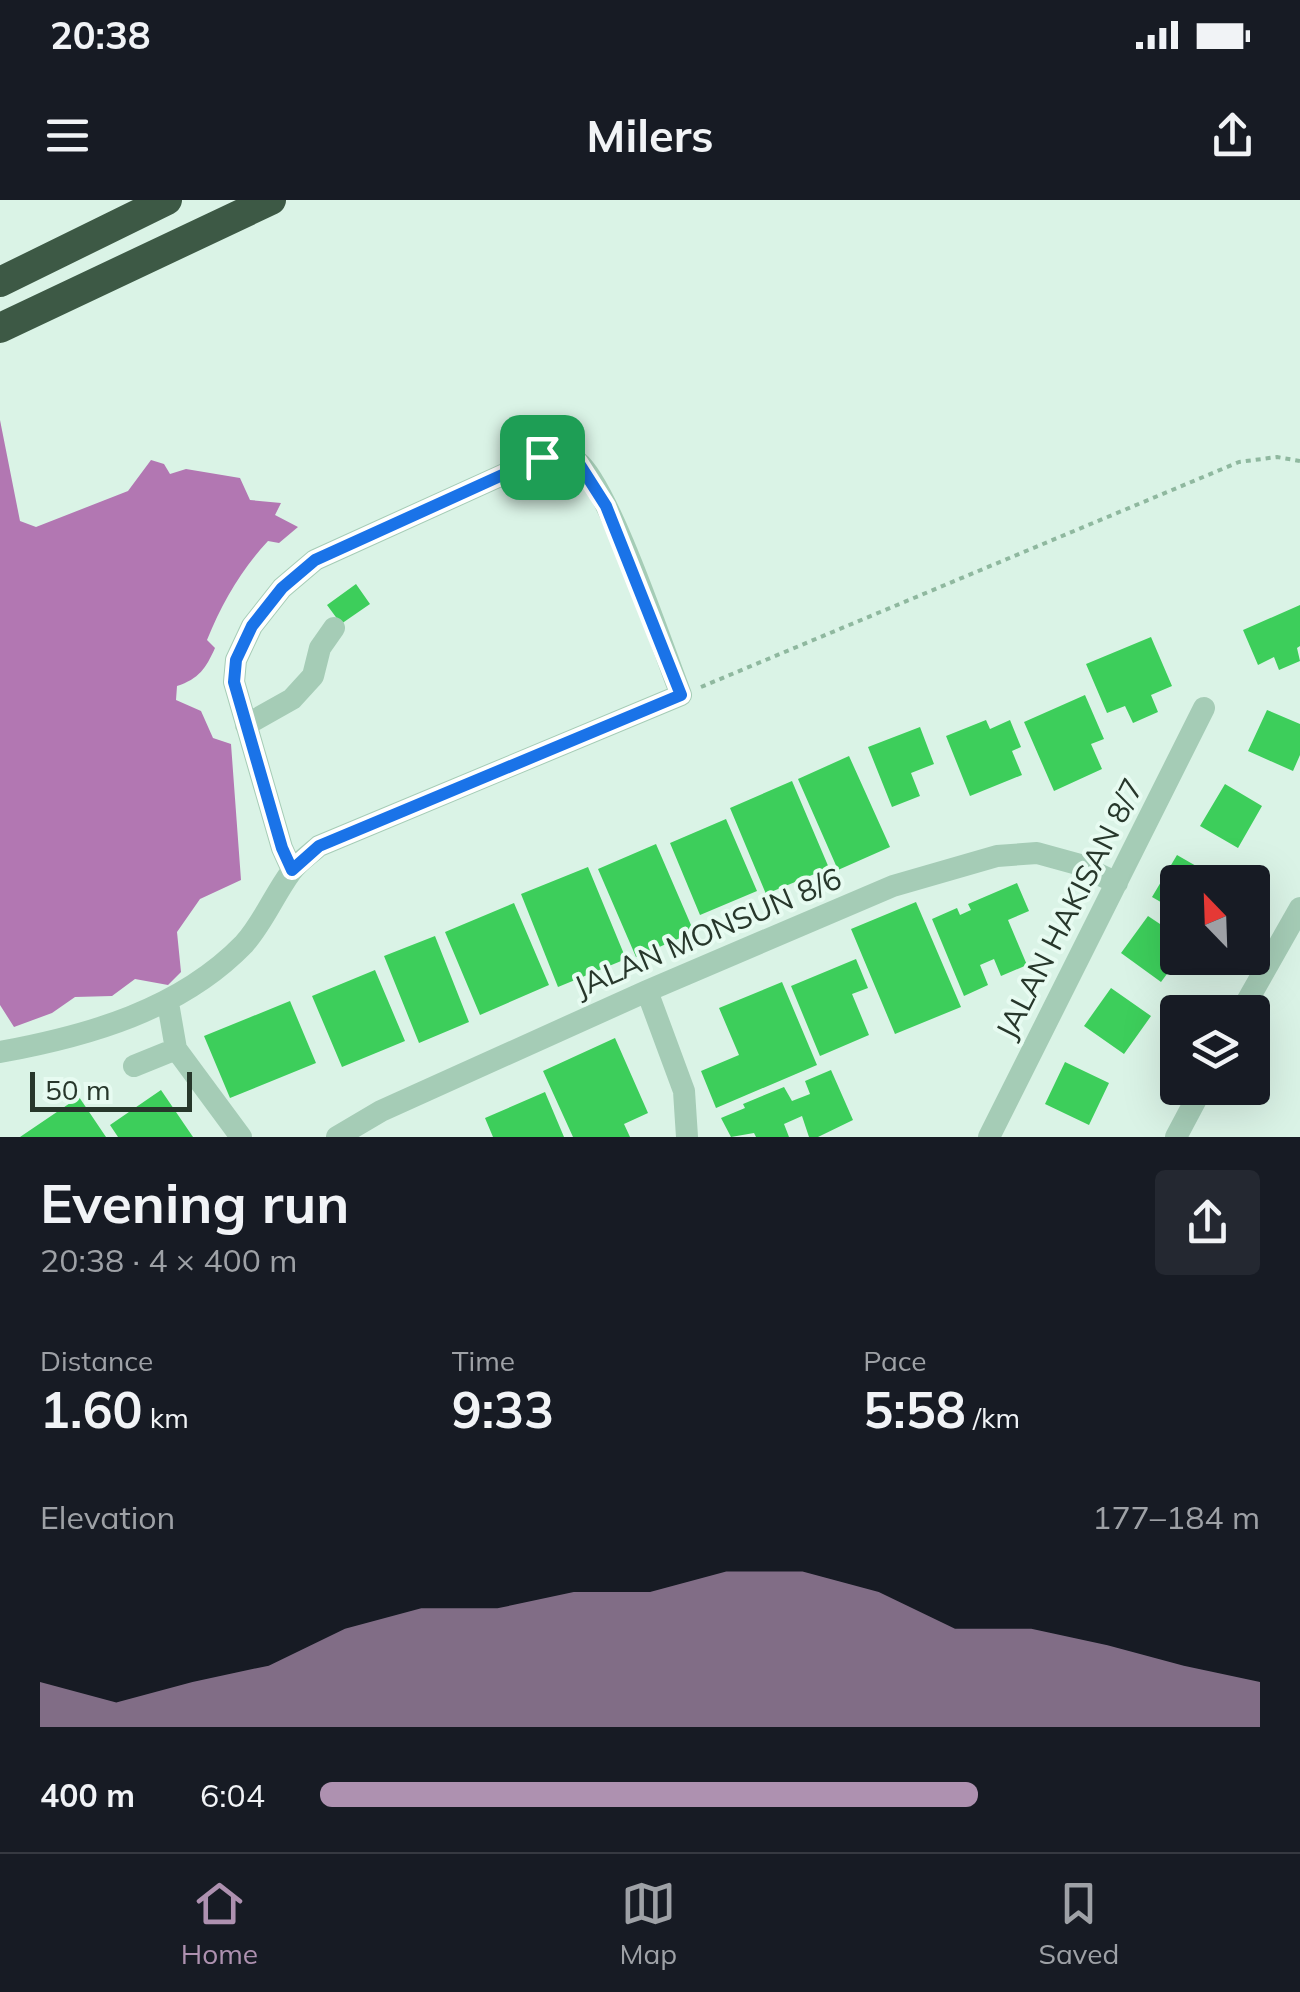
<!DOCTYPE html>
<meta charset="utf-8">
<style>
body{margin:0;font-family:Mulish,sans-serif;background:#242831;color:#f1f3f6;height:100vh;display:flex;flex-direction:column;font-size:38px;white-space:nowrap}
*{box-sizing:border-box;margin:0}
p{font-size:32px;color:#9ea1a6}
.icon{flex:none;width:55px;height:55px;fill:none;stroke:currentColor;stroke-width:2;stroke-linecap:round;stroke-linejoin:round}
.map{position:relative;height:937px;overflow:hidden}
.details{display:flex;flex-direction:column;background:#171b24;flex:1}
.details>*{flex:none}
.needle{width:65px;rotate:337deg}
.tools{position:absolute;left:1160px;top:665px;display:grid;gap:20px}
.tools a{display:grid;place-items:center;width:110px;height:110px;border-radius:10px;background:#171b24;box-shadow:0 10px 40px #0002;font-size:50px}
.scale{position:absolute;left:30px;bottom:25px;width:162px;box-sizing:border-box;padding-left:10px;border:5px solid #27372b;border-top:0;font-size:28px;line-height:35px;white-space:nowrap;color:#27372b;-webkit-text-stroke:8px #e7fbf1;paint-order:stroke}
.pin{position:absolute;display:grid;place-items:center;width:85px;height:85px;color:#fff;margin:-42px;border-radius:20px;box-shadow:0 5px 15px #0006}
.round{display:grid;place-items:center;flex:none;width:105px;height:105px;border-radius:10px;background:#242831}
.headline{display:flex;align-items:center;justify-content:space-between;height:170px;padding:0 40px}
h1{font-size:55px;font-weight:700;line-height:75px}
.metrics{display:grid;grid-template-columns:repeat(3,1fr);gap:15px;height:170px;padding:10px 40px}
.metrics div{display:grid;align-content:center}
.metrics b{font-size:50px;font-weight:700}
.metrics small{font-size:28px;font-weight:400}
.metrics p{font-size:28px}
.chart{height:280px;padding:20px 40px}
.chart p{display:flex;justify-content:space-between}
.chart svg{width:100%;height:180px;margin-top:10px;fill:#ae91b0;opacity:.7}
ul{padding:0 40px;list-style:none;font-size:32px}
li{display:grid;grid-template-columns:160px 120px 1fr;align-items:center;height:75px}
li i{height:25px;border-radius:12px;background:#ae91b0}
.status{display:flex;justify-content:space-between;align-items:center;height:70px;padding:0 50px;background:#171b24;direction:ltr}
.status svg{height:28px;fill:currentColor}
header{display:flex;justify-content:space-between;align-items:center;height:130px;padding:0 40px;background:#171b24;font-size:45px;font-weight:700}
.dock{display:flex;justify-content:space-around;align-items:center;height:140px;border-top:2px solid #363941;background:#171b24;font-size:28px;color:#9ea1a6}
.dock a{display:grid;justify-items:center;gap:5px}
.dock .on{color:#ae91b0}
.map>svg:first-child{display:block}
.water{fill:#b277b2}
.building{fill:#3dce5b}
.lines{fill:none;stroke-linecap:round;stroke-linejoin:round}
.path{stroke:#8fb89f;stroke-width:4;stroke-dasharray:5 5;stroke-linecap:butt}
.minor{stroke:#a5ccb6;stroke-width:22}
.highway{stroke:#3d5945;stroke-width:30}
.route-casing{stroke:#fff;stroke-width:20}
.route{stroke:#1a73e8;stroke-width:12}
.labels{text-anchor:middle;stroke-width:8;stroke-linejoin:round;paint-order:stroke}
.street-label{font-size:30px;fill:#27372b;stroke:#e7fbf1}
</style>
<div class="status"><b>20:38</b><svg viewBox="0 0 49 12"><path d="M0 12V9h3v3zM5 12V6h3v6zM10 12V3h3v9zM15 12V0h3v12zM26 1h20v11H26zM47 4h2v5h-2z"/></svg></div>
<header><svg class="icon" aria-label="menu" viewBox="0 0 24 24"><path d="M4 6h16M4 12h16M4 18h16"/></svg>Milers<svg class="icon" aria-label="share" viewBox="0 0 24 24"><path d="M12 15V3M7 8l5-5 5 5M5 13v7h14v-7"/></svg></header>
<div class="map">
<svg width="1300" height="937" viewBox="0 0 1300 937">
<rect width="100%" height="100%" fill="#daf3e6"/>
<path class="water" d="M0,220L20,321L36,327L128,291L151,260L164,264L170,274L186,269L240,278L250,300L281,303L275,315L298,327L279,343L268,341C241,370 222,403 207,440L215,448C206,468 199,479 177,486L176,500L201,511L213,538L231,544L241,680L200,699L177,732L181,772L168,785L135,779L112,796L75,797L52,813L14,827L0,805Z"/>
<path class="building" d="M356,384L370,404L341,424L327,405Z
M1300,405V446L1297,448L1300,461L1279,470L1274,457L1258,465L1243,430Z
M1151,437L1172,486L1151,495L1158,512L1133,523L1125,506L1107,513L1086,464Z
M1085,495L1104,539L1091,544L1102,569L1054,591L1024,522Z
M1267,510L1300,524V555L1293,571L1248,551Z
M986,520L990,529L1010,520L1021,547L1012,551L1022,575L970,596L946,536Z
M920,527L934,564L911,573L920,596L892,607L868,547Z
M849,556L890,647L838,670L798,579Z
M792,581L829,668L766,694L730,608Z
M1225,584L1262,606L1238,648L1200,626Z
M726,619L757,691L700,715L670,643Z
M656,644L694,732L636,757L598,669Z
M1177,655L1224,682H1178V712L1152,697Z
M588,667L626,759L558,787L521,694Z
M1017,683L1029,711L1008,720L1027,765L1001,776L994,759L980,765L988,785L964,796L932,719L957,708L960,715L971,710L968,704Z
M916,702L961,807L895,834L851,729Z
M514,703L549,785L480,815L445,732Z
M1148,716L1178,736V759L1161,782L1121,753Z
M435,736L469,822L419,843L384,756Z
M856,759L868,788L852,794L869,835L820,856L791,786Z
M375,770L405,841L342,867L312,796Z
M782,782L817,865L716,908L701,871L739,855L719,808Z
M1111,788L1151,816L1124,854L1084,826Z
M290,801L316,863L230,898L204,836Z
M615,838L648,913L624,924L630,937H573L543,871Z
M1065,862L1109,883L1089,925L1045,904Z
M831,870L853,920L818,937H809L802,916L784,924L789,937H756L754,933L731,937L721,918L745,908L743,904L784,887L792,901L810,894L805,881Z
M161,890L193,937H118L110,925Z
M545,892L564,937H493L485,918Z
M79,897L106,937H20Z"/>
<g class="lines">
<path class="path" d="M701,487L1239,262L1277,257L1300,261"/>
<path class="minor" d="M246,525L292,499L313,476L320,448L334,428
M647,791L684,891L687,937
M168,803L176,849
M1241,812L1300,708
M0,852C88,836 180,810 244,744C263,723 274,695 291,672C298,662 310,654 319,646L681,495C663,449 609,287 578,262C566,252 556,254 542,257L315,360L282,388L252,426L236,460L234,482L282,648L292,670
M134,866L176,849L241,937
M337,937L381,911L647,791L893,686L997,656L1037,653L1077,664L1117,683
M989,937L1204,508
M1176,937L1202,888"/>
<path class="highway" d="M0,82L167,0
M0,128L271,0"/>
</g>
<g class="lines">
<g class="route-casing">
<path id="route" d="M560,253L578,262L606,306L681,495L319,646L292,670L282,648L234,482L236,460L252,426L282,388L315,360L542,257Z"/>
</g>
<use href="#route" class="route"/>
</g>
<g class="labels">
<g class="street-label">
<text transform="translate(1070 709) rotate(-63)" y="10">JALAN HAKISAN 8/7</text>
<text transform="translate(708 733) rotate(-23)" y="10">JALAN MONSUN 8/6</text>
</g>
</g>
</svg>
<div class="tools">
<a><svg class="needle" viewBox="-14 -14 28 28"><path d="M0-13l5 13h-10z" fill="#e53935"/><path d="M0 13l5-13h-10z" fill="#9ea1a6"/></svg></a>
<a><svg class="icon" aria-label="layers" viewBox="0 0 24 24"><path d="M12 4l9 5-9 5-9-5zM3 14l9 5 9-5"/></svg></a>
</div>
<div class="scale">50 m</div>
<div class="pin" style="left:542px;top:257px;background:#1e9e55"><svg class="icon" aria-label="arrive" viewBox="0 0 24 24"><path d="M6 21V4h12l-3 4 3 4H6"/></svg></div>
</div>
<section class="details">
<div class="headline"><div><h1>Evening run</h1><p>20:38 · 4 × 400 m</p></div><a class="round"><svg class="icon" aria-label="share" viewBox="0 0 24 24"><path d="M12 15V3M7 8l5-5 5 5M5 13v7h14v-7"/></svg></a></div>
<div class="metrics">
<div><p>Distance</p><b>1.60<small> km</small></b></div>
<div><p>Time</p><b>9:33</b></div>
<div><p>Pace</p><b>5:58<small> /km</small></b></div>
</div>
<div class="chart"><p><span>Elevation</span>177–184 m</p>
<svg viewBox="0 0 160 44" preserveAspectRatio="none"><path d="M0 44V33L10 38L20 33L30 29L40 20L50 15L60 15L70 11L80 11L90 6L100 6L110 11L120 20L130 20L140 24L150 29L160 33V44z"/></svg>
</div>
<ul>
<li><b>400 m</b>6:04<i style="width:70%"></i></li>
</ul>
</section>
<nav class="dock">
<a class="on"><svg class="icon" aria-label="home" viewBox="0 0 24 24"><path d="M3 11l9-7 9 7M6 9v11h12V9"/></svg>Home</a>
<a><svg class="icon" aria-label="map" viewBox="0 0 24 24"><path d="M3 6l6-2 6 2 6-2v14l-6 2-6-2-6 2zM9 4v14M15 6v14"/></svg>Map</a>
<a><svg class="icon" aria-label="saved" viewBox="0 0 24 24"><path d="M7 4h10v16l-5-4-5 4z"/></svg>Saved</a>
</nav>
